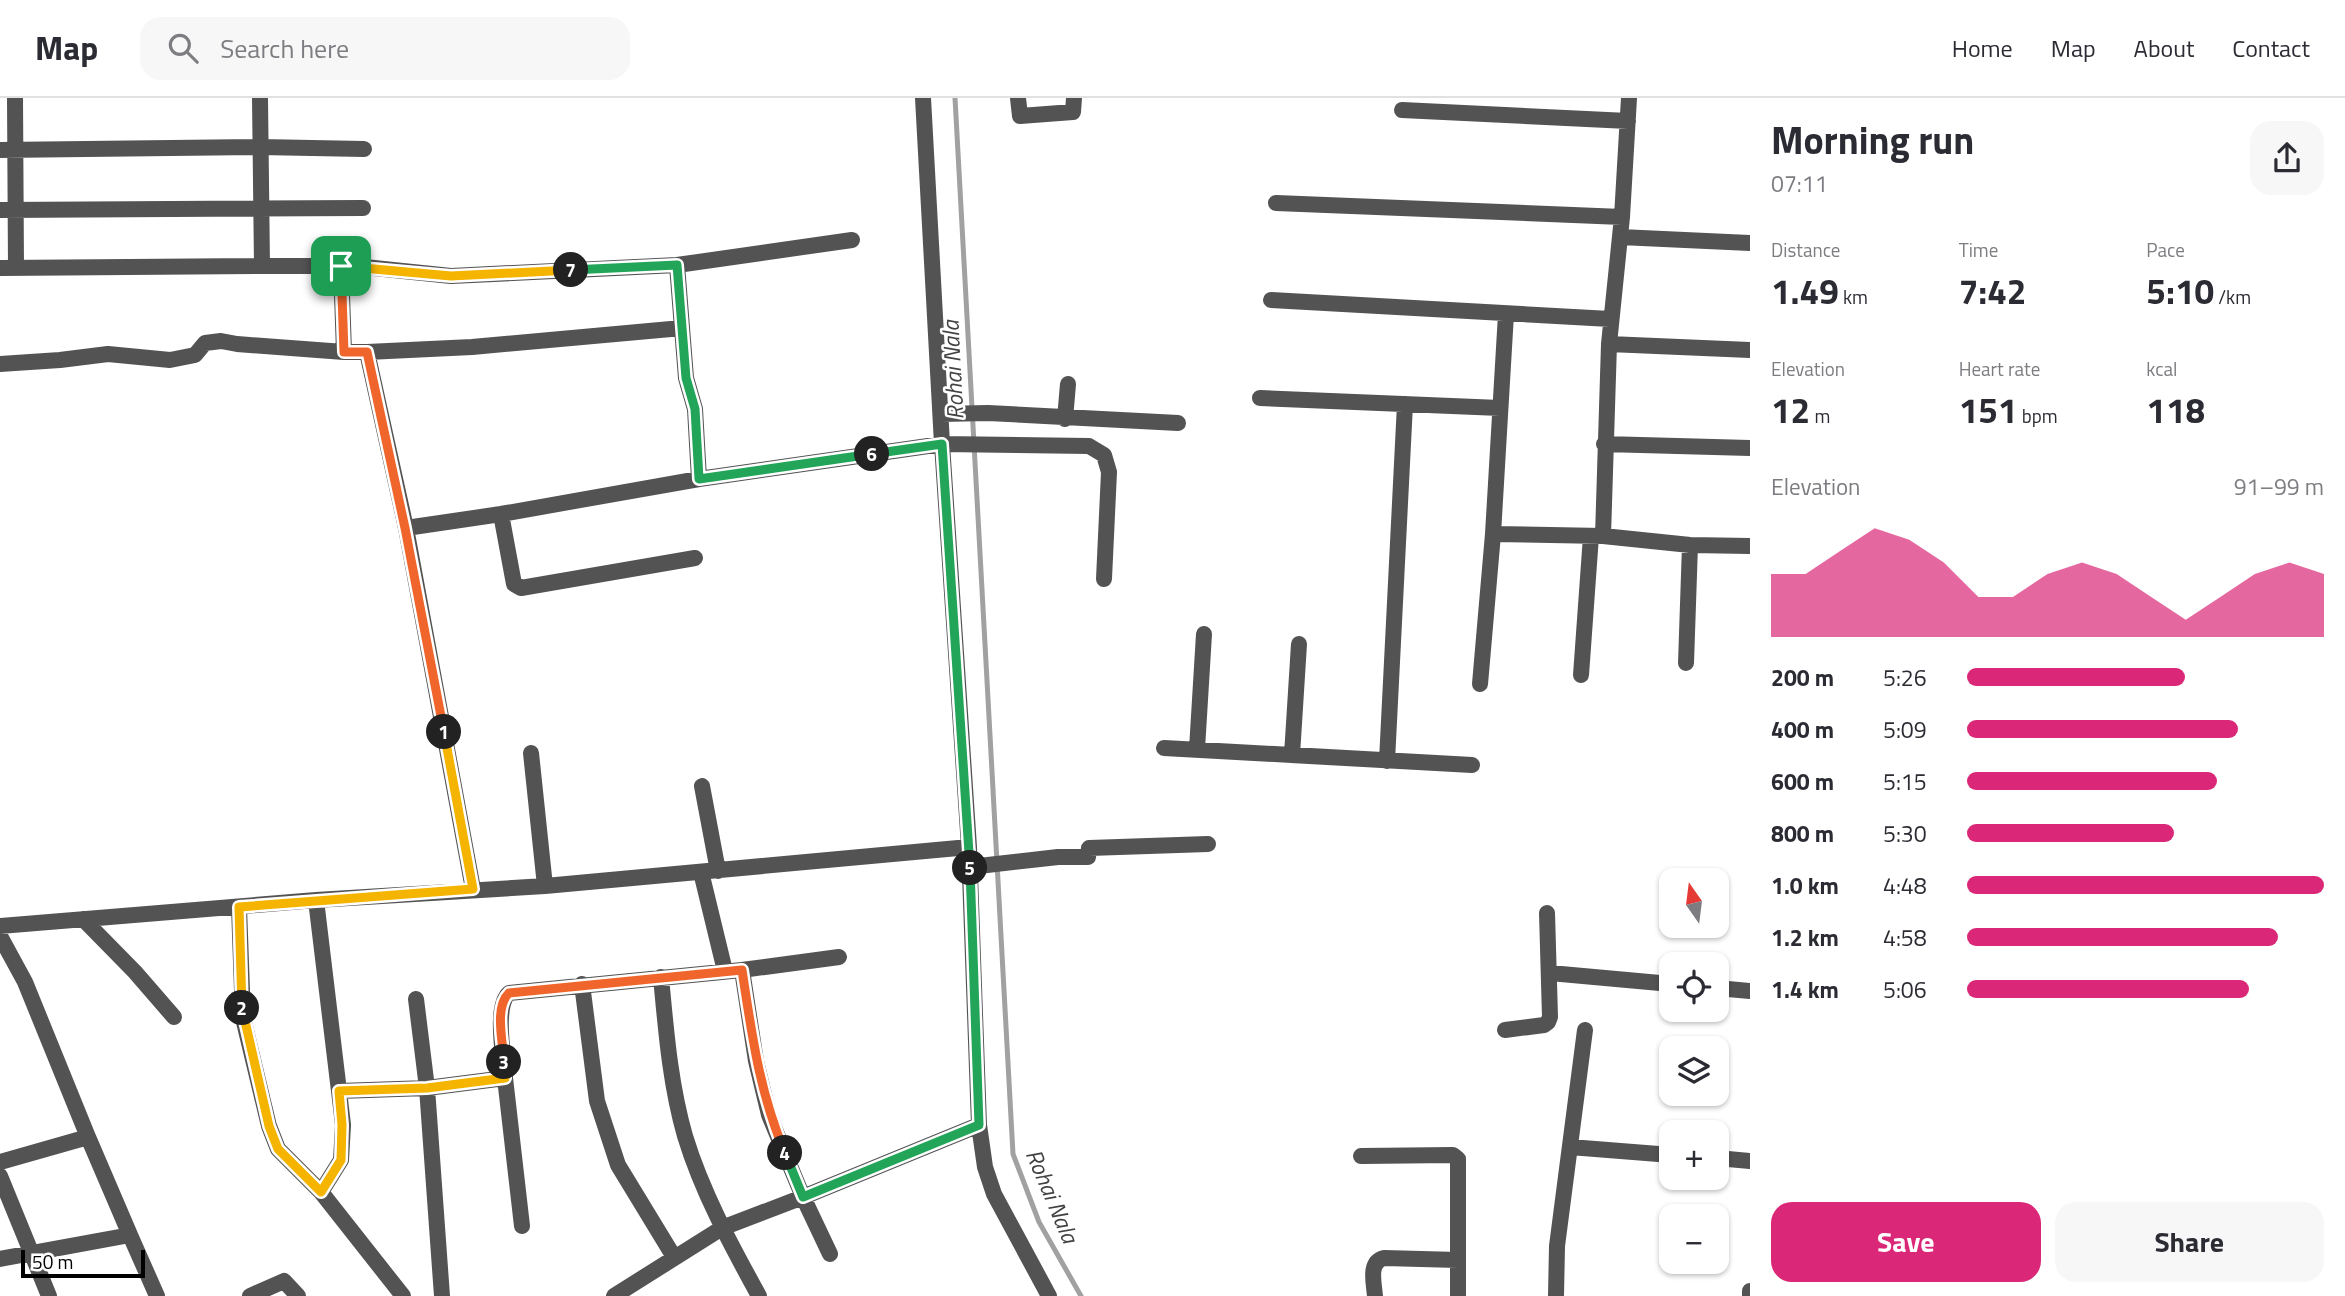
<!DOCTYPE html>
<meta charset="utf-8">
<style>
body{margin:0;font-family:"Titillium Web",sans-serif;background:#f7f7f7;color:#2b2b33;height:100vh;display:flex;flex-direction:column;font-size:26px;white-space:nowrap}
*{box-sizing:border-box;margin:0}
p{font-size:23px;color:#7c7c81}
.icon{flex:none;width:38px;height:38px;fill:none;stroke:currentColor;stroke-width:2;stroke-linecap:round;stroke-linejoin:round}
.map{position:relative;flex:1;overflow:hidden}
.details{display:flex;flex-direction:column;background:#fff;width:595px}
.details>*{flex:none}
.needle{width:46px;rotate:346deg}
.controls{position:absolute;left:1659px;top:770px;display:grid;gap:14px}
.controls a{display:grid;place-items:center;width:70px;height:70px;border-radius:14px;background:#fff;box-shadow:0 2px 5px #0004;font-size:35px}
.scale{position:absolute;left:21px;bottom:18px;width:124px;box-sizing:border-box;padding-left:7px;border:4px solid #000;border-top:0;font-size:19px;line-height:24px;white-space:nowrap;color:#000;-webkit-text-stroke:5px #fff;paint-order:stroke}
.pin{position:absolute;display:grid;place-items:center;width:60px;height:60px;color:#fff;margin:-30px;border-radius:14px;box-shadow:0 4px 10px #0006}
.km{position:absolute;width:35px;height:35px;margin:-18px;border-radius:50%;background:#222;color:#fff;font-size:19px;line-height:35px;text-align:center}
.round{display:grid;place-items:center;flex:none;width:74px;height:74px;border-radius:21px;background:#f7f7f7}
.summary{display:flex;align-items:center;justify-content:space-between;height:119px;padding:0 21px}
h1{font-size:38px;font-weight:700;line-height:52px}
.figures{display:grid;grid-template-columns:repeat(3,1fr);gap:10px;height:119px;padding:7px 21px}
.figures div{display:grid;align-content:center}
.figures b{font-size:35px;font-weight:700}
.figures small{font-size:19px;font-weight:400}
.figures p{font-size:19px}
.chart{height:196px;padding:14px 21px}
.chart p{display:flex;justify-content:space-between}
.chart svg{width:100%;height:126px;margin-top:7px;fill:#db2777;opacity:.7}
.action{display:flex;gap:14px;margin-top:auto;padding:14px 21px}
.action a{flex:1;height:80px;border-radius:21px;background:#db2777;color:#fff;font-size:28px;font-weight:700;line-height:80px;text-align:center}
.action a+a{background:#f7f7f7;color:#2b2b33}
ul{padding:0 21px;list-style:none;font-size:23px}
li{display:grid;grid-template-columns:112px 84px 1fr;align-items:center;height:52px}
li i{height:18px;border-radius:9px;background:#db2777}
header{display:flex;align-items:center;gap:42px;box-sizing:border-box;height:98px;padding:0 35px;background:#fff;border-bottom:2px solid #e1e1e2}
header strong{font-size:33px}
nav{display:flex;gap:38px;margin-inline-start:auto;font-size:24px}
.search{width:490px;height:63px;background:#f7f7f7;display:flex;align-items:center;gap:18px;box-sizing:border-box;padding:0 24px;border-radius:21px;color:#7c7c81;font-size:26px}
main{display:flex;flex:1;min-height:0}
.map>svg:first-child{display:block}
.lines{fill:none;stroke-linecap:round;stroke-linejoin:round}
.stream{stroke:#a1a1a1;stroke-width:5}
.minor{stroke:#535353;stroke-width:16}
.split-1-casing{stroke:#fff;stroke-width:14}
.split-2-casing{stroke:#fff;stroke-width:14}
.split-3-casing{stroke:#fff;stroke-width:14}
.split-4-casing{stroke:#fff;stroke-width:14}
.split-5-casing{stroke:#fff;stroke-width:14}
.split-6-casing{stroke:#fff;stroke-width:14}
.split-7-casing{stroke:#fff;stroke-width:14}
.split-8-casing{stroke:#fff;stroke-width:14}
.split-1{stroke:#f0652b;stroke-width:9}
.split-2{stroke:#f5b400;stroke-width:9}
.split-3{stroke:#f5b400;stroke-width:9}
.split-4{stroke:#f0652b;stroke-width:9}
.split-5{stroke:#22a559;stroke-width:9}
.split-6{stroke:#22a559;stroke-width:9}
.split-7{stroke:#22a559;stroke-width:9}
.split-8{stroke:#f5b400;stroke-width:9}
.labels{text-anchor:middle;stroke-width:5;stroke-linejoin:round;paint-order:stroke}
.water-label{font-size:23px;font-style:italic;fill:#424242;stroke:#fff}
</style>
<header>
<strong>Map</strong>
<div class="search"><svg class="icon" aria-label="search" viewBox="0 0 24 24"><circle cx="10" cy="10" r="6"/><path d="M15 15l6 6"/></svg>Search here</div>
<nav><a>Home</a><a>Map</a><a>About</a><a>Contact</a></nav>
</header>
<main>
<div class="map">
<svg width="1750" height="1198" viewBox="0 0 1750 1198">
<rect width="100%" height="100%" fill="#fff"/>
<g class="lines">
<path class="stream" d="M955,0L1013,1056L1039,1124L1081,1198"/>
<path class="minor" d="M15,0L16,170
M923,0L942,346L969,749L979,1027L985,1069L994,1096L1049,1198
M1018,0L1020,18L1073,14L1074,0
M1402,12L1628,23
M0,52L260,49L364,51
M1276,105L1622,119
M0,112L363,110
M1620,139L1750,145
M677,167L686,280L695,311L699,381
M262,168H355L451,178L677,167L852,142
M0,170L262,168L260,0
M1271,202L1610,221
M1609,246L1750,252
M344,254H367L406,430L473,791
M367,254L472,249L682,230
M0,266L60,262L108,256L170,262L195,257L205,245L221,243L237,246L344,254L341,168
M1260,300L1500,310
M941,316L988,315L1178,325
M1065,321L1068,286
M1604,346L1750,350
M501,416L514,486L521,490L695,460
M406,430L501,416L699,381L942,346L1089,348L1104,357L1109,374L1104,481
M1493,436L1603,438L1690,447L1750,448
M1603,438L1609,246L1622,119L1629,0
M1686,565L1690,447
M1581,577L1591,438
M1480,586L1493,436L1506,216
M1164,650L1472,667
M1197,651L1204,536
M531,655L545,788
M1292,657L1299,546
M1387,663L1405,306
M702,688L718,773
M970,769L1058,759H1088L1089,750L1208,746
M701,774L725,873
M316,802L339,993L427,990L442,1198
M239,809L243,920L269,1028L278,1051L321,1094L403,1198
M83,821L135,874L174,919
M0,828L316,802L545,788L969,749
M0,838L25,884L88,1039
M742,872L756,963L769,1017L803,1099L979,1027
M1550,875L1671,886
M661,879C666,932 670,986 685,1038C702,1094 731,1147 759,1198
M582,886L597,1003L618,1067L674,1159
M1717,890L1750,893
M416,901L427,990L505,980L522,1128
M1505,932L1544,927L1548,924L1550,919L1547,815
M505,980C504,959 494,909 509,895L742,872L839,859
M1570,1049L1671,1057
M1361,1058L1453,1057L1458,1061V1198
M1717,1060L1750,1063
M0,1064L88,1039L130,1137
M0,1078L49,1198
M321,1094L341,1062L343,1027L339,993
M0,1161L130,1137L157,1198
M250,1198L284,1183L298,1198
M614,1198L722,1130L803,1099L830,1156
M1375,1198C1374,1185 1368,1164 1384,1160L1458,1162
M1556,1198L1557,1148L1585,932
M1750,1198V1193"/>
</g>
<g class="lines">
<g class="split-1-casing">
<path id="split-1" d="M341,168L344,254H367L405,430L444,634"/>
</g>
<g class="split-2-casing">
<path id="split-2" d="M242,910L239,809L473,791L444,634"/>
</g>
<g class="split-3-casing">
<path id="split-3" d="M242,910L269,1028L278,1051L321,1094L341,1062L342,1027L339,993L427,990L505,980L504,964"/>
</g>
<g class="split-4-casing">
<path id="split-4" d="M504,964C503,944 494,909 509,895L742,872C752,937 759,993 785,1055"/>
</g>
<g class="split-5-casing">
<path id="split-5" d="M785,1055L803,1099L979,1027L970,770"/>
</g>
<g class="split-6-casing">
<path id="split-6" d="M872,356L942,346L970,770"/>
</g>
<g class="split-7-casing">
<path id="split-7" d="M571,172L677,167L686,280L695,311L699,381L872,356"/>
</g>
<g class="split-8-casing">
<path id="split-8" d="M341,168L451,178L571,172"/>
</g>
<use href="#split-1" class="split-1"/>
<use href="#split-2" class="split-2"/>
<use href="#split-3" class="split-3"/>
<use href="#split-4" class="split-4"/>
<use href="#split-5" class="split-5"/>
<use href="#split-6" class="split-6"/>
<use href="#split-7" class="split-7"/>
<use href="#split-8" class="split-8"/>
</g>
<g class="labels">
<g class="water-label">
<text transform="translate(953 272) rotate(-93)" y="8">Rohai Nala</text>
<text transform="translate(1052 1098) rotate(67)" y="8">Rohai Nala</text>
</g>
</g>
</svg>
<div class="controls">
<a><svg class="needle" viewBox="-14 -14 28 28"><path d="M0-13l5 13h-10z" fill="#e53935"/><path d="M0 13l5-13h-10z" fill="#7c7c81"/></svg></a>
<a><svg class="icon" aria-label="locate" viewBox="0 0 24 24"><circle cx="12" cy="12" r="6"/><path d="M12 2v4M12 18v4M2 12h4M18 12h4"/></svg></a>
<a><svg class="icon" aria-label="layers" viewBox="0 0 24 24"><path d="M12 4l9 5-9 5-9-5zM3 14l9 5 9-5"/></svg></a>
<a>+</a>
<a>−</a>
</div>
<div class="scale">50 m</div>
<div class="pin" style="left:341px;top:168px;background:#1e9e55"><svg class="icon" aria-label="arrive" viewBox="0 0 24 24"><path d="M6 21V4h12l-3 4 3 4H6"/></svg></div>
<b class="km" style="left:444px;top:634px">1</b>
<b class="km" style="left:242px;top:910px">2</b>
<b class="km" style="left:504px;top:964px">3</b>
<b class="km" style="left:785px;top:1055px">4</b>
<b class="km" style="left:970px;top:770px">5</b>
<b class="km" style="left:872px;top:356px">6</b>
<b class="km" style="left:571px;top:172px">7</b>
</div>
<section class="details">
<div class="summary"><div><h1>Morning run</h1><p>07:11</p></div><a class="round"><svg class="icon" aria-label="share" viewBox="0 0 24 24"><path d="M12 15V3M7 8l5-5 5 5M5 13v7h14v-7"/></svg></a></div>
<div class="figures">
<div><p>Distance</p><b>1.49<small> km</small></b></div>
<div><p>Time</p><b>7:42</b></div>
<div><p>Pace</p><b>5:10<small> /km</small></b></div>
</div>
<div class="figures">
<div><p>Elevation</p><b>12<small> m</small></b></div>
<div><p>Heart rate</p><b>151<small> bpm</small></b></div>
<div><p>kcal</p><b>118</b></div>
</div>
<div class="chart"><p><span>Elevation</span>91–99 m</p>
<svg viewBox="0 0 160 44" preserveAspectRatio="none"><path d="M0 44V22L10 22L20 14L30 6L40 10L50 18L60 30L70 30L80 22L90 18L100 22L110 30L120 38L130 30L140 22L150 18L160 22V44z"/></svg>
</div>
<ul>
<li><b>200 m</b>5:26<i style="width:61%"></i></li>
<li><b>400 m</b>5:09<i style="width:76%"></i></li>
<li><b>600 m</b>5:15<i style="width:70%"></i></li>
<li><b>800 m</b>5:30<i style="width:58%"></i></li>
<li><b>1.0 km</b>4:48<i style="width:100%"></i></li>
<li><b>1.2 km</b>4:58<i style="width:87%"></i></li>
<li><b>1.4 km</b>5:06<i style="width:79%"></i></li>
</ul>
<div class="action"><a>Save</a><a>Share</a></div>
</section>
</main>
